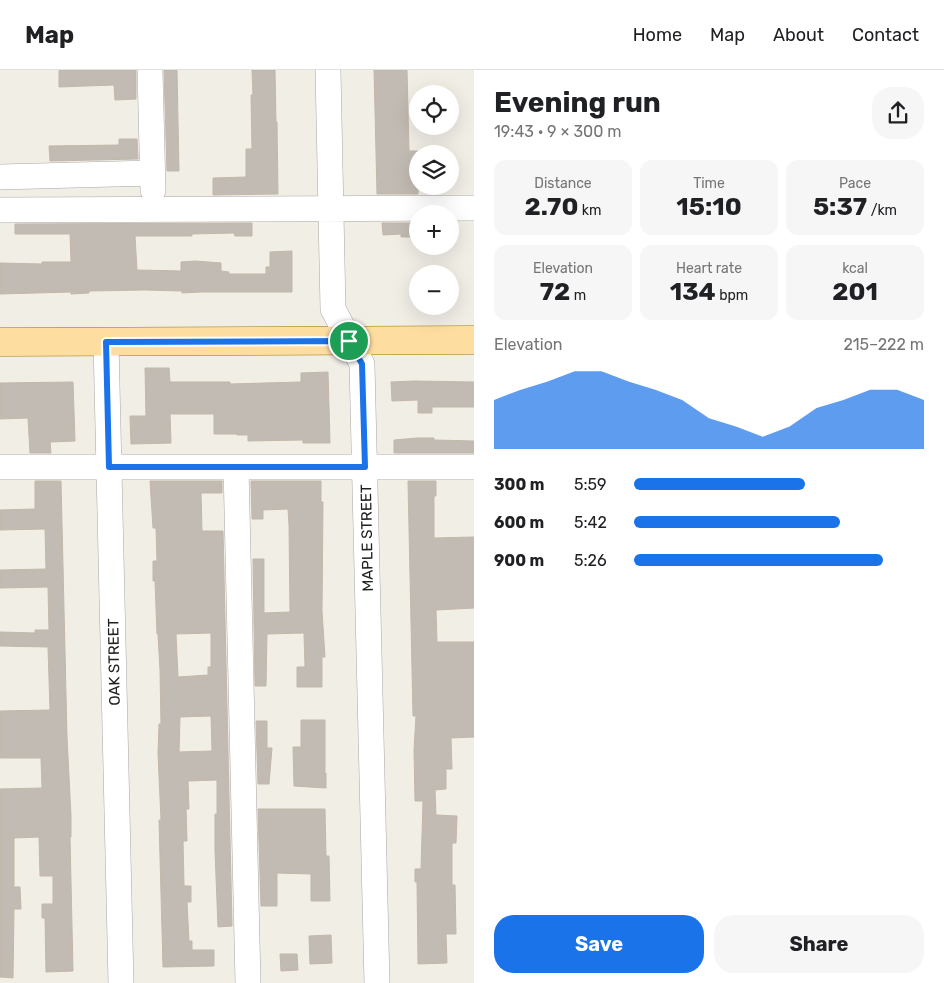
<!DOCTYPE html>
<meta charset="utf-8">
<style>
body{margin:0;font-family:Rubik,sans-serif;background:#f6f6f6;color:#202124;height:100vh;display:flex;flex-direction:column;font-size:19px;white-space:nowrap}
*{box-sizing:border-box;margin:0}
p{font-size:16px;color:#757577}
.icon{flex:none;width:28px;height:28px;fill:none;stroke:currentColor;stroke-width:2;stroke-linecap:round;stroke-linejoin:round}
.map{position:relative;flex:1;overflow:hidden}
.panel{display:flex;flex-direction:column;background:#fff;width:470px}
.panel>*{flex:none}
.buttons{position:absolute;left:409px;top:15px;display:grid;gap:10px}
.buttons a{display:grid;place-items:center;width:50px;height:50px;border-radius:50%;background:#fff;box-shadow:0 5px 20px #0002;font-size:25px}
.pin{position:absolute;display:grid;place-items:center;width:42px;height:42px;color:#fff;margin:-21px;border:2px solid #fff;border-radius:50%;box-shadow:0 1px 5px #0007}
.round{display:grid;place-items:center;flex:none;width:52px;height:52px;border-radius:20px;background:#f6f6f6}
.overview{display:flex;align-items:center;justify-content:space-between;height:85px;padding:0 20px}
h1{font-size:28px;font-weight:700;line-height:38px}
.figures{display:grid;grid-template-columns:repeat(3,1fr);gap:8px;height:85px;padding:5px 20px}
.figures div{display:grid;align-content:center;border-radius:12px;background:#f6f6f6;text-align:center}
.figures b{font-size:25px;font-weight:700}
.figures small{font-size:14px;font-weight:400}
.figures p{font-size:14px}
.chart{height:140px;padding:10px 20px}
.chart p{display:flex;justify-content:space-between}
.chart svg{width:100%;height:90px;margin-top:5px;fill:#1a73e8;opacity:.7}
.primary-button{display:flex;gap:10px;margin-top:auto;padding:10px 20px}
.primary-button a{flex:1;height:58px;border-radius:20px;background:#1a73e8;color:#fff;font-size:20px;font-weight:700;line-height:58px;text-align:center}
.primary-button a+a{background:#f6f6f6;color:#202124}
ul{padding:0 20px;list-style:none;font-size:16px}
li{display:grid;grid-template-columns:80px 60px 1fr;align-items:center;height:38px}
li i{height:12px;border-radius:6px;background:#1a73e8}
header{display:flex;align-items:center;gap:30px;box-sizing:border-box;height:70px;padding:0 25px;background:#fff;border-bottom:1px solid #e0e0e0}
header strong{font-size:24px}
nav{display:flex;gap:28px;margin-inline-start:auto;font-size:18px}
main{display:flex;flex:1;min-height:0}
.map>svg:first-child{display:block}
.building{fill:#c1bbb3;stroke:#c3b7a8;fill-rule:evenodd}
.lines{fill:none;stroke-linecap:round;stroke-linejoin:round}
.minor-casing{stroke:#a7a7a7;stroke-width:26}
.major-casing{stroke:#9c7900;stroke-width:29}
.minor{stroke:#fff;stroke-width:25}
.major{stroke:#fddea0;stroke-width:28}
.route-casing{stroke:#fff;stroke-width:10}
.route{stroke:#1a73e8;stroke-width:6}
.labels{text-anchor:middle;stroke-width:4;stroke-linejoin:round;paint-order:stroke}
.street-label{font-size:15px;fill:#202020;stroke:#fff}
</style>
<header>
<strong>Map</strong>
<nav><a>Home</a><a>Map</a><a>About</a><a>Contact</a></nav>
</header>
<main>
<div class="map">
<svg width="474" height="913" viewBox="0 0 474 913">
<rect width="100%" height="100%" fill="#f1eee6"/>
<path class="building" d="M59,0H136V29L115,30L114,15L59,17Z
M164,0H177L179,101H167Z
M252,0H275L276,52H277L278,124L213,125V108L246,107V79H252L251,25H253Z
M374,0H407L409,81H418V124H377Z
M119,69H137L138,89L50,91L49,76L119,75Z
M252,153V166H235L234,163L192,164V166H135L137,200L181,201V192L195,191L221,193V201L229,202V204H266V197H270V182L292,181V222H201L182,223V221L145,220L89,221V223L71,224V222L0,224V193L42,194V192H71L70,164H15V154Z
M382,153H416L417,167H401V164L383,165Z
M145,298H169L170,312H230V314L301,312V303L328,302L330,373H303V370L248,371V365H237V364H214V344H170L171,373L131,374L130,346H146Z
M414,311L474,312V337H432V343H418V330L392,331L391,312Z
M73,312L75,371L50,372L51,383H30L28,348L0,349V313Z
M417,368H434V370L474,371V383H394V370Z
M35,411H61L67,667L71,746V767H70L73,901L46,902L45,848H42V834H53V806H40L39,767L14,768V817H20L21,839H14L13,908L0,907V719L42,718L41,688H0V641L50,640L48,577L0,576V562L35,563V560H49L48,517L0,518V500L46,499L45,459L0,460V440L35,439Z
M150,411H222V423H201L202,461H223L232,856L218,857L215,781V744H217V710L188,711L189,739H186L187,771H183L184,816H191V832H187L189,871H192V880H214V896L163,897L159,750H161L158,683L159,654H161L160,600L158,564H157L155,511H153V491H157L156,458H153ZM211,563V597H208V605L178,607L176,564ZM211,646L212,681L179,682L180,647Z
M251,411H321V432H323L322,541L325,587H322V617H297V597H305L304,563L267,564L266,616H255L253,489H264V543L290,542L289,455L288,439L263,440V449H252Z
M408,411H436V426H434V468L474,467V538L436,540L437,572H474V667L451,668L452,699H446V719L435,720L436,745L457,746L456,773H452V815H455L456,864H446L447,893L418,894L417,812H415V799H421L423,731H415L414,680L416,646H413Z
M301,650H325V704L326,703V718L294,716L293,677H301Z
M256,651H267V678H272L269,714H258Z
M258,739H325L326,786H329L330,831H311V804L277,803V836H261Z
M331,865L332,893L310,894L309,866Z
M280,884H297L298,900L281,901Z"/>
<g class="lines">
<g class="minor-casing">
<path id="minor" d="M150,0L153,120
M328,0L333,239L362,294L377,913
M0,107L152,103
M0,140L474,138
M106,272L121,913
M0,397H474
M236,397L248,913"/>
</g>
<g class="major-casing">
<path id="major" d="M0,272L474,270"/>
</g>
<use href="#minor" class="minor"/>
<use href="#major" class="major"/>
</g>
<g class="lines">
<g class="route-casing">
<path id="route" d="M349,271L362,294L365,397H109L106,272Z"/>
</g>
<use href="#route" class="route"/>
</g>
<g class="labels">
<g class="street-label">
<text transform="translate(367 468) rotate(-91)" y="5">MAPLE STREET</text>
<text transform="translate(114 592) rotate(-91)" y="5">OAK STREET</text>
</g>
</g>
</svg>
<div class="buttons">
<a><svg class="icon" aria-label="locate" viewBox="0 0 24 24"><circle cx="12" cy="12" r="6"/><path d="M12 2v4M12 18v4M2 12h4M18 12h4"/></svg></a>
<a><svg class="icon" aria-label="layers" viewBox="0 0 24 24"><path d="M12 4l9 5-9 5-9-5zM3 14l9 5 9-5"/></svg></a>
<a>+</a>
<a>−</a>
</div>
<div class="pin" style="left:349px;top:271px;background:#1e9e55"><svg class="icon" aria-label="arrive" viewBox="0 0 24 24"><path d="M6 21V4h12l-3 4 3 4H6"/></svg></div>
</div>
<section class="panel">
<div class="overview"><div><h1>Evening run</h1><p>19:43 · 9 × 300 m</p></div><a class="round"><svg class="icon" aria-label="share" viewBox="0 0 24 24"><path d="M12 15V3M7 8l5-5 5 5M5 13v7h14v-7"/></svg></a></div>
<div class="figures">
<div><p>Distance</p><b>2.70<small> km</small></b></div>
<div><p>Time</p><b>15:10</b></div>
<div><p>Pace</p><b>5:37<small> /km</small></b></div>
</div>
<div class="figures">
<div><p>Elevation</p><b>72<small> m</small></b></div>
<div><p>Heart rate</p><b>134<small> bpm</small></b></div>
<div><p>kcal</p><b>201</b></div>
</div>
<div class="chart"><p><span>Elevation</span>215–222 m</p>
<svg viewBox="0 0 160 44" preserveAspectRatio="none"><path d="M0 44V20L10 15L20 11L30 6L40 6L50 11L60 15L70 20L80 29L90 33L100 38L110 33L120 24L130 20L140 15L150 15L160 20V44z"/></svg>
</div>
<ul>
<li><b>300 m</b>5:59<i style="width:59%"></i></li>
<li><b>600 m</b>5:42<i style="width:71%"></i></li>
<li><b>900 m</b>5:26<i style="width:86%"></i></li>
</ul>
<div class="primary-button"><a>Save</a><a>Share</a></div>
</section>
</main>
